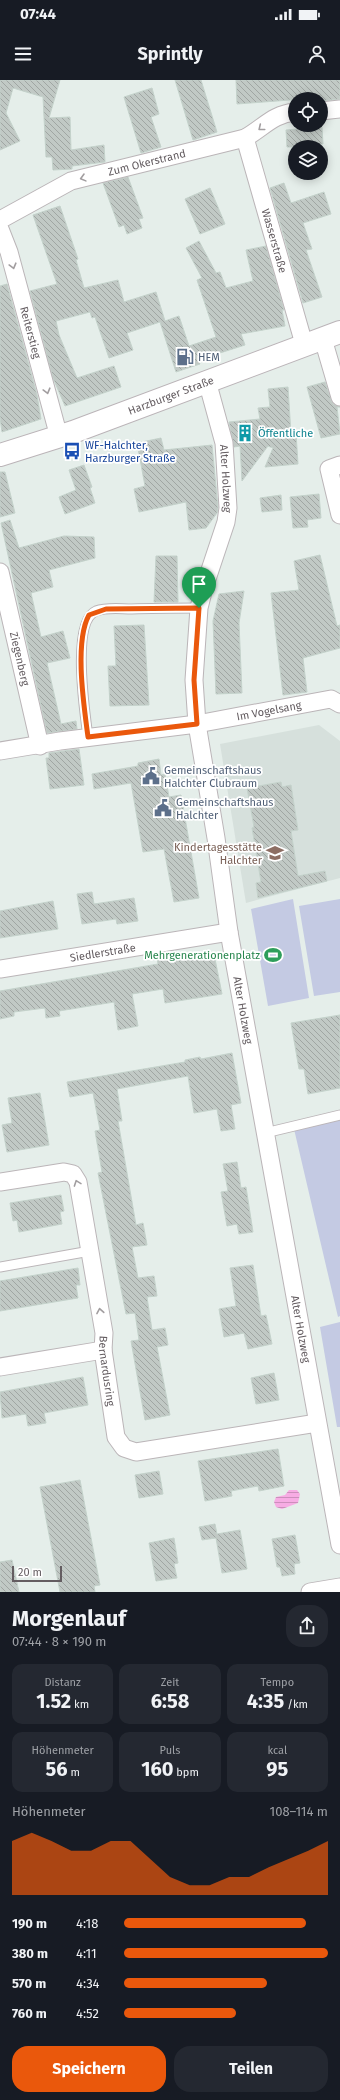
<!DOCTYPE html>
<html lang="de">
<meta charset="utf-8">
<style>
body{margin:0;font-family:"Fira Sans",sans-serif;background:#242831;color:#f1f3f6;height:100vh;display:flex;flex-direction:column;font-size:15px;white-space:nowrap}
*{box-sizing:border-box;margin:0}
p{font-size:13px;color:#9ea1a6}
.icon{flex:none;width:22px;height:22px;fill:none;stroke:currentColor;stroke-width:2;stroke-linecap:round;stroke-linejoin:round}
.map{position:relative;height:1512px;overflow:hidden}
.side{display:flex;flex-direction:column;background:#171b24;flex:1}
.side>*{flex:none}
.tools{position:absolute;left:288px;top:12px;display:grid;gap:8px}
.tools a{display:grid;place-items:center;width:40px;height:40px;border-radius:50%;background:#171b24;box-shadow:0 2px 10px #0003;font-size:20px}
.scale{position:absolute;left:12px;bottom:10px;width:50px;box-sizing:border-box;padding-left:4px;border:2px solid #645d61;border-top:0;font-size:11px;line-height:14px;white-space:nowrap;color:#645d61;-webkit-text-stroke:3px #fff;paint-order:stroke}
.pin{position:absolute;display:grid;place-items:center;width:34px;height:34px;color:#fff;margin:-41px -17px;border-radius:50% 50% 50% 0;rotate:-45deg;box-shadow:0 0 4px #0007}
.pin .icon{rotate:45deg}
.round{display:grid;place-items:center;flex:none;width:42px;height:42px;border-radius:16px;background:#242831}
.overview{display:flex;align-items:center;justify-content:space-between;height:68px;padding:0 12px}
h1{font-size:22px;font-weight:700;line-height:30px}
.stats{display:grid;grid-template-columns:repeat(3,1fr);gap:6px;height:68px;padding:4px 12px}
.stats div{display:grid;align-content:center;border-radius:10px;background:#242831;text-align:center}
.stats b{font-size:20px;font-weight:700}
.stats small{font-size:11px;font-weight:400}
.stats p{font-size:11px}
.chart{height:112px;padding:8px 12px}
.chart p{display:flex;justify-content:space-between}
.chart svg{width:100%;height:72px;margin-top:4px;fill:#ea580c;opacity:.7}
.primary-button{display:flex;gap:8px;margin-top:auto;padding:8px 12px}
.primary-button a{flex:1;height:46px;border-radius:16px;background:#ea580c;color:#fff;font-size:16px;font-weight:700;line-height:46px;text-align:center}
.primary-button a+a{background:#242831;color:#f1f3f6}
ul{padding:0 12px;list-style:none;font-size:13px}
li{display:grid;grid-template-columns:64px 48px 1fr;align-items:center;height:30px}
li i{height:10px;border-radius:5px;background:#ea580c}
.status{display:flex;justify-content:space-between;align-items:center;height:28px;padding:0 20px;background:#171b24;direction:ltr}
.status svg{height:11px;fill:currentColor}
header{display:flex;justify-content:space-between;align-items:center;height:52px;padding:0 12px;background:#171b24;font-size:18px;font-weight:700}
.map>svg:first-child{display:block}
.education{fill:#d6e0dc}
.green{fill:#c4cae3}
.water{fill:url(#water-rules)}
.building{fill:url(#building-back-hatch);stroke:#c4d2cb}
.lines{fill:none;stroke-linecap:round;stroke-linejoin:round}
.service-casing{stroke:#bbb5b8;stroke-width:11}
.minor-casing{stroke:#bbb5b8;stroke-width:19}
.secondary-casing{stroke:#bbb4b8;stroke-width:24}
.service{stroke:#fff;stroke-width:9}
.minor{stroke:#fff;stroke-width:17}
.secondary{stroke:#fff;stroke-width:22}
.oneway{stroke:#a29ea0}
.route-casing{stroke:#fff;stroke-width:8}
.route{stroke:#ea580c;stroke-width:5}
.labels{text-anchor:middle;stroke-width:3.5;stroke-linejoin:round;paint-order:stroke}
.street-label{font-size:11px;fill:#645d61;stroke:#fff}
.service-label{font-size:11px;fill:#4e5e75;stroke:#fff;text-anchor:start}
.culture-label{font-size:11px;fill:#0d838f;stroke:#fff;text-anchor:start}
.transit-label{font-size:11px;fill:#164399;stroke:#fff;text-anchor:start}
.education-label{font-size:11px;fill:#785e54;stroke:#fff;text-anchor:end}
.leisure-label{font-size:11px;fill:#27864d;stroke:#fff;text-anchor:end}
</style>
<div class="status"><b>07:44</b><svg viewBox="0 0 49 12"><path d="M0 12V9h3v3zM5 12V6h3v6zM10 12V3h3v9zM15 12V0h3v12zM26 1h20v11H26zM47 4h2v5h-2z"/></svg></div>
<header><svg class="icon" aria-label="menu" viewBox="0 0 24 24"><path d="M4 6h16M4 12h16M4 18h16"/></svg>Sprintly<svg class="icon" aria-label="person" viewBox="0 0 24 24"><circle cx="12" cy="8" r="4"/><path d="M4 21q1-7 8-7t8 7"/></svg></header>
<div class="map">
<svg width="340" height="1512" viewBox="0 0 340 1512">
<defs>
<pattern id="water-rules" width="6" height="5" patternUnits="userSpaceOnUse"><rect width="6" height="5" fill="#f7ace4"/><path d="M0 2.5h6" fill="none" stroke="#cc8fbc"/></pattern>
<pattern id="building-back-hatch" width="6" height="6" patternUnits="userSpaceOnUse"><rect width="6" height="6" fill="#c1c9c5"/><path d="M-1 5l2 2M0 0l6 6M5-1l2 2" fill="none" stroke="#a0a6a3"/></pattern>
</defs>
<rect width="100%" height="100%" fill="#e5eeea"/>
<path class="education" d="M319,645L340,661V798L246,823L220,664Z"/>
<path class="green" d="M293,819L309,918L268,926L251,829Z
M340,819V912L314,916L299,826Z
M340,1038V1236L338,1237L294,1049Z
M340,1242V1347H337L320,1247Z"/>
<path class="water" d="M289,1410H297L300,1414L298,1423L282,1429L276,1427L274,1422L276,1417L285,1415Z"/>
<path class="building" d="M0,0H60L49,38L70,37L71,70L104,65L105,82L72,86V89L53,90L52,77H46L43,17L13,8L6,33L20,61L0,70Z
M175,0H201L217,52L193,60Z
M236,0H340V19L321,21V19L317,18L237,24Z
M152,8L159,34L151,37L161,67L141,73L124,17Z
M322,47L323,64L310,65V67H287L286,50Z
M128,97L143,138L139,139L142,148L127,154L124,145L119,147L103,103Z
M284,103L291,123L324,112L331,134L303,143L312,169L306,170L322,217L303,223L270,108Z
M210,108L225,144L200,154L185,119Z
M60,126L78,179L76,180L84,208L118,200L124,222L156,212L165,241L179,236L189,266L216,257L197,200L202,198L186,168L199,161L216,193L220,192L226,208L253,201L246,170L266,166L284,230H282L285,246L241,254L245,265L198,280L200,284L176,292L160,242L127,253L133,270L109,278L95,237L92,238L90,232L56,241L59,255L77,298L114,286L121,307L65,326L53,298L30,211L57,204L33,135Z
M7,204L37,315L41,339L2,352L0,338V206Z
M325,302L331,320L333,324L340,327H337L340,354L321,358L307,307Z
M288,307L291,354L296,353L298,384L265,387L273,368L268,366L242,401L240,366L234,367L229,342L260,339L258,328L270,327L268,309Z
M161,358L164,370L212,365L218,428L217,433L206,448L189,450L186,422L139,432L134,409L145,406L137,363Z
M84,385L92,407L90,408L95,423L65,434L59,417L76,410L69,390Z
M0,392H5L15,433L0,437Z
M319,414L321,438L307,440L308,447L293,448L290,417Z
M281,415L282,430L262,432L260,418Z
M10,440L19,468L64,456L94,457L95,478L49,490L53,507L31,513L41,557L63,551L70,578L47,583L61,644L76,641L77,649L47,653L1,443Z
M320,475L337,546L340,545V568L303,578L307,612L283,615L271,513L299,510L294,481Z
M156,476H177L178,522H154Z
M244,511L239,543L242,613L216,614L213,541L219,514Z
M144,545L149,625L110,626L108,586H116L114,546Z
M79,669L84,705L50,709L46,678H49V673Z
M159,679L161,695L165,694L169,717L181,715L199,818L174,822L164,769L143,772L131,703L94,709L92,694L138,686V683Z
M281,702L282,707L291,705L298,750L291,751L298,796L325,791L327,801L258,818L256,803L261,802L252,748L254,747L247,708Z
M92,812L94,824L134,818L138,841L117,844L116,839L82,844L77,814Z
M53,821L58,849L0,858V831Z
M214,874L222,914L165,923L163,909L132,914L138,946L118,950L114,922L59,931L60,936L46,938L45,928L14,932V936L0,939V911L158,884L157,878L173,875L174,881Z
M340,935V1008L308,1014L304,989H299L291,943Z
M232,973L241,1023L231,1025L235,1049L221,1051L217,1029L194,1033L188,996L117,1009L122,1041H118L136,1145L143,1143L147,1165L132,1167L138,1198L154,1196L157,1216L147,1217L152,1250L165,1248L168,1265L157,1267L170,1335L145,1340L131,1261L139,1260L135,1233L126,1234L98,1093L102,1092L95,1051L100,1050L93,1013L70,1017L67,1002L185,982V980L200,977L201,979Z
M40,1013L49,1065L7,1072L2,1045L12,1043L8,1018Z
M237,1082L241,1108L246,1107L253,1152L239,1154L237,1144L227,1146L221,1112L228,1111L223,1084Z
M61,1115L64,1131L60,1132L62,1144L19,1152L17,1140L13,1141L10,1123Z
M253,1185L261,1236L266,1235L272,1264L248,1269L244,1253L224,1257L219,1229L236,1226L230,1188Z
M78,1188L80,1205H76L78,1218L0,1231V1201Z
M274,1293L279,1320L256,1324L251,1298Z
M83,1297L88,1325L44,1333L46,1343L28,1346L26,1334L2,1338L0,1312Z
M278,1369L284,1406L259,1411L258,1406L231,1411L232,1416L205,1421L198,1381Z
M159,1391L163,1414L139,1418L135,1395Z
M80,1400L100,1505L94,1506L95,1512H60L40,1407Z
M215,1444L217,1454L240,1450L247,1489L222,1493L216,1458L202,1460L199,1447Z
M295,1455L300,1483L294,1484L295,1494L282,1496L280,1487H277L272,1459Z
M174,1458L178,1483L174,1484L177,1498L156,1501L149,1463Z
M12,1480L19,1512H0V1482Z"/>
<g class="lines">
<g class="service-casing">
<path id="service" d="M88,657C85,634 71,541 96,531C107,527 120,529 132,529C154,528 177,528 199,528
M265,1053L340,1035
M0,1187L90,1171"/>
</g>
<g class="minor-casing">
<g id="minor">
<path d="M321,31L340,29"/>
<path id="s1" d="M245,58L304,264"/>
<path id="s2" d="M0,140L71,101L245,58C263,48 273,34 295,32"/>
<path id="s3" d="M0,149L9,172L59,357"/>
<path d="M323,259L340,317"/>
<path id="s4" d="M207,301L224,363L228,428L226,442L204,508L199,528L194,600L197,644L216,758L229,852L340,1465"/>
<path d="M340,385L329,389L340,435"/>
<path id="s5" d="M0,492L40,666"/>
<path id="s6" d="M0,671L60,661L197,644L331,619L340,624"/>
<path id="s7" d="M0,889L229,852"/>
<path id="s8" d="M0,1102L64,1092L73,1094L78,1102L104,1253L103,1270L116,1357L124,1368L136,1372L317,1343"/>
<path d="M0,1287L103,1270"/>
<path d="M310,1512L340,1507"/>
</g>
</g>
<g class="secondary-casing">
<g id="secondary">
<path id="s9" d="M0,375L73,352L340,252"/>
</g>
</g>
<use href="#service" class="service"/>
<use href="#minor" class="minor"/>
<use href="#secondary" class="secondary"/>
</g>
<defs><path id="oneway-chevron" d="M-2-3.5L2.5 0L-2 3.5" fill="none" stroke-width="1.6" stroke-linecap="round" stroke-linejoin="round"/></defs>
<g class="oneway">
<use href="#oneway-chevron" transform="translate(261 48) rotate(141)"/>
<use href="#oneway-chevron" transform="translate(83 98) rotate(165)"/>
<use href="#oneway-chevron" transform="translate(13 186) rotate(75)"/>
<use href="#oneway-chevron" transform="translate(47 311) rotate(75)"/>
<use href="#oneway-chevron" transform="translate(77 1103) rotate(-110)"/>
<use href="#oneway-chevron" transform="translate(100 1231) rotate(-100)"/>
</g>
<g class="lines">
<g class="route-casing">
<path id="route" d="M199,528L194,600L197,644L88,657C84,626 74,562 89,535L106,529Z"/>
</g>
<use href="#route" class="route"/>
</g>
<defs>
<g id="fuel-bare" transform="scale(1.38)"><path d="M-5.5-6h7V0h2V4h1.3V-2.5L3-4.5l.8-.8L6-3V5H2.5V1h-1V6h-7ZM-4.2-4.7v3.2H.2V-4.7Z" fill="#5c6f8a" stroke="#fff" stroke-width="2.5" paint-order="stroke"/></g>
<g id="building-bare" transform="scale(1.38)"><path d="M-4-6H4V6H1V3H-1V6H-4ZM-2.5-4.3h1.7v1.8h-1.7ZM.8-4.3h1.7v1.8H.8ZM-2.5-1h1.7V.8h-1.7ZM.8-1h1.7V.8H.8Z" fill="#0f9aa8" stroke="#fff" stroke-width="2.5" paint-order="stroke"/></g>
<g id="bus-bare" transform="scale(1.38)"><path d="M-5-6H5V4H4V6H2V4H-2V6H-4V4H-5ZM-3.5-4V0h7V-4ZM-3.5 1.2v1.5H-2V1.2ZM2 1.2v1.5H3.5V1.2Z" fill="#1a4fb4" stroke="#fff" stroke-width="2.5" paint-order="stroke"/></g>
<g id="civic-bare" transform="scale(1.38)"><path d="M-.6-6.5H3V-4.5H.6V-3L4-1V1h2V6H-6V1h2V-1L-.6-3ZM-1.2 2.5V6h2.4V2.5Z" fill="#5c6f8a" stroke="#fff" stroke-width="2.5" paint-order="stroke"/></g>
<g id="school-bare" transform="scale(1.38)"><path d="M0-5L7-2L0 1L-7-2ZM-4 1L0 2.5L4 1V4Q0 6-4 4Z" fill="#8d6e63" stroke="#fff" stroke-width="2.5" paint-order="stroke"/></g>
<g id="stadium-bare" transform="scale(1.38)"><path d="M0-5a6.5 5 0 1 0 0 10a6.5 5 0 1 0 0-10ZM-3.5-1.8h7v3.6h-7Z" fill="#2e9e5b" stroke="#fff" stroke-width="2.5" paint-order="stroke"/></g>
</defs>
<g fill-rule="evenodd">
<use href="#fuel-bare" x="185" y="277"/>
<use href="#building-bare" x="245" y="353"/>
<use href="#bus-bare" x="72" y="371"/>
<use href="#civic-bare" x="151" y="696"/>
<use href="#civic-bare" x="163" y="728"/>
<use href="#school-bare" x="275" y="773"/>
<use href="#stadium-bare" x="273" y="875"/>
</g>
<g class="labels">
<g class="street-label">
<text dy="4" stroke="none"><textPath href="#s2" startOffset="159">Zum Okerstrand</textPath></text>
<text dy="4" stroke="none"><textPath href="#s1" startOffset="107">Wasserstraße</textPath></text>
<text dy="4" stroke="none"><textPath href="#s3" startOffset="108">Reiterstieg</textPath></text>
<text dy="4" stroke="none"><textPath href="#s9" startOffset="181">Harzburger Straße</textPath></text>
<text dy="4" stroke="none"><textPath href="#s4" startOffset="100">Alter Holzweg</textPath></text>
<text dy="4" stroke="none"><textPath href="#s5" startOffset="89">Ziegenberg</textPath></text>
<text dy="4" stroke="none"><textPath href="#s6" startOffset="272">Im Vogelsang</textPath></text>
<text dy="4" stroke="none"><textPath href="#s7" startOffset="104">Siedlerstraße</textPath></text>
<text dy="4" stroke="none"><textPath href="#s4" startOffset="640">Alter Holzweg</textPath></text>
<text dy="4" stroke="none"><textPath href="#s4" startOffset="964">Alter Holzweg</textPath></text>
<text dy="4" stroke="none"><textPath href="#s8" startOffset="275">Bernardusring</textPath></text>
</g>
<g class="service-label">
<text x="198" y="281">HEM</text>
<text x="164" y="694">Gemeinschaftshaus<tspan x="164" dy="13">Halchter Clubraum</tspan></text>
<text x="176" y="726">Gemeinschaftshaus<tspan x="176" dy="13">Halchter</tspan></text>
</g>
<g class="culture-label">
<text x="258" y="357">Öffentliche</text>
</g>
<g class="transit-label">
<text x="85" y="369">WF-Halchter,<tspan x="85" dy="13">Harzburger Straße</tspan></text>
</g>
<g class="education-label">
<text x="262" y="771">Kindertagesstätte<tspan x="262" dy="13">Halchter</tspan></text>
</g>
<g class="leisure-label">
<text x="260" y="879">Mehrgenerationenplatz</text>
</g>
</g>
</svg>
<div class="tools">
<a><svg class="icon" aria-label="locate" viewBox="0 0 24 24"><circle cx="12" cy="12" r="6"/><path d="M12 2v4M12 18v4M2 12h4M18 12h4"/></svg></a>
<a><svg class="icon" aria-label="layers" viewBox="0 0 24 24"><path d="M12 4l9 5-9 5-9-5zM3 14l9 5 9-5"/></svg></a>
</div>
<div class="scale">20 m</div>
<div class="pin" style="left:199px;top:528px;background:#1e9e55"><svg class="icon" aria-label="arrive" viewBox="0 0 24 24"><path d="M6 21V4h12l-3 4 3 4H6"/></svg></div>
</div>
<section class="side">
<div class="overview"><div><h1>Morgenlauf</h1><p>07:44 · 8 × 190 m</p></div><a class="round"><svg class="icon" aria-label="share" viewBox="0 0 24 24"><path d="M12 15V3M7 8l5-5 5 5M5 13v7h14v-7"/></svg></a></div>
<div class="stats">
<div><p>Distanz</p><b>1.52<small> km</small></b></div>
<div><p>Zeit</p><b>6:58</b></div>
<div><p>Tempo</p><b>4:35<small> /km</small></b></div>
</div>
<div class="stats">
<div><p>Höhenmeter</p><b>56<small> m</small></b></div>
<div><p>Puls</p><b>160<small> bpm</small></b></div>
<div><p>kcal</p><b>95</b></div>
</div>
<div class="chart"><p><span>Höhenmeter</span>108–114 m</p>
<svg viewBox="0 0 160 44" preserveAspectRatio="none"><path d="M0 44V11L10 6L20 11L30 17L40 17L50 11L60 11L70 22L80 33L90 38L100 38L110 33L120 33L130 27L140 22L150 17L160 11V44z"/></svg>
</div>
<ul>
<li><b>190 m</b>4:18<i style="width:89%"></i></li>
<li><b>380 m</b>4:11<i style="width:100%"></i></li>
<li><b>570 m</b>4:34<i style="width:70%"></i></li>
<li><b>760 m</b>4:52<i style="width:55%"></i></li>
</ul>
<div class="primary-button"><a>Speichern</a><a>Teilen</a></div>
</section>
